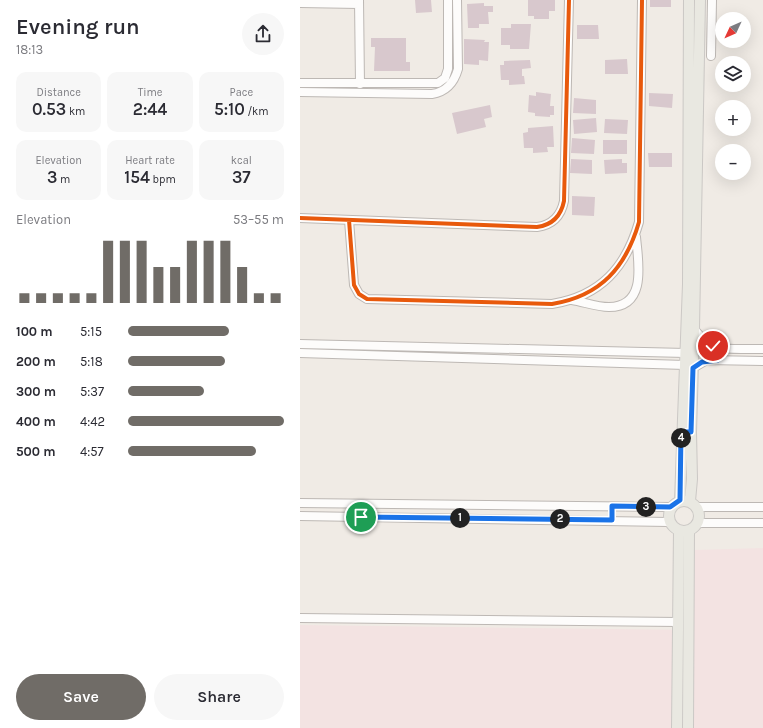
<!DOCTYPE html>
<meta charset="utf-8">
<style>
body{margin:0;font-family:Karla,sans-serif;background:#f7f7f7;color:#2b2b33;height:100vh;display:flex;flex-direction:column;font-size:15px;white-space:nowrap}
*{box-sizing:border-box;margin:0}
p{font-size:13px;color:#7c7c81}
.icon{flex:none;width:22px;height:22px;fill:none;stroke:currentColor;stroke-width:2;stroke-linecap:round;stroke-linejoin:round}
.map{position:relative;flex:1;overflow:hidden}
.sheet{display:flex;flex-direction:column;background:#fff;width:300px}
.sheet>*{flex:none}
.needle{width:26px;rotate:226deg}
.buttons{position:absolute;left:415px;top:12px;display:grid;gap:8px}
.buttons a{display:grid;place-items:center;width:36px;height:36px;border-radius:50%;background:#fff;box-shadow:0 4px 16px #0002;font-size:20px}
.pin{position:absolute;display:grid;place-items:center;width:34px;height:34px;color:#fff;margin:-17px;border:2px solid #fff;border-radius:50%;box-shadow:0 1px 4px #0007}
.km{position:absolute;width:20px;height:20px;margin:-10px;border-radius:50%;background:#222;color:#fff;font-size:11px;line-height:20px;text-align:center}
.round{display:grid;place-items:center;flex:none;width:42px;height:42px;border-radius:21px;background:#f7f7f7}
.head{display:flex;align-items:center;justify-content:space-between;height:68px;padding:0 16px}
h1{font-size:22px;font-weight:600;line-height:30px}
.stats{display:grid;grid-template-columns:repeat(3,1fr);gap:6px;height:68px;padding:4px 16px}
.stats div{display:grid;align-content:center;border-radius:10px;background:#f7f7f7;text-align:center}
.stats b{font-size:17px;font-weight:600}
.stats small{font-size:11px;font-weight:400}
.stats p{font-size:11px}
.chart{height:112px;padding:8px 16px}
.chart p{display:flex;justify-content:space-between}
.chart svg{width:100%;height:72px;margin-top:4px;stroke:#706c67;stroke-width:6}
.cta{display:flex;gap:8px;margin-top:auto;padding:8px 16px}
.cta a{flex:1;height:46px;border-radius:24px;background:#706c67;color:#fff;font-size:16px;font-weight:600;line-height:46px;text-align:center}
.cta a+a{background:#f7f7f7;color:#2b2b33}
ul{padding:0 16px;list-style:none;font-size:13px}
li{display:grid;grid-template-columns:64px 48px 1fr;align-items:center;height:30px}
li i{height:10px;border-radius:5px;background:#706c67}
main{display:flex;flex:1;min-height:0}
.map>svg:first-child{display:block}
.commercial{fill:#f3e3e2}
.building{fill:#d8c8cd}
.lines{fill:none;stroke-linecap:round;stroke-linejoin:round}
.minor-casing{stroke:#bdb8b4;stroke-width:10}
.major-casing{stroke:#cbc8c5;stroke-width:12}
.minor{stroke:#fdfcfb;stroke-width:8}
.major{stroke:#e9e8e1;stroke-width:10}
.cycleway-casing{stroke:#fff;stroke-width:6}
.cycleway{stroke:#e8590c;stroke-width:4}
.route-casing{stroke:#fff;stroke-width:8}
.route{stroke:#1a73e8;stroke-width:5}
</style>
<main>
<section class="sheet">
<div class="head"><div><h1>Evening run</h1><p>18:13</p></div><a class="round"><svg class="icon" aria-label="share" viewBox="0 0 24 24"><path d="M12 15V3M7 8l5-5 5 5M5 13v7h14v-7"/></svg></a></div>
<div class="stats">
<div><p>Distance</p><b>0.53<small> km</small></b></div>
<div><p>Time</p><b>2:44</b></div>
<div><p>Pace</p><b>5:10<small> /km</small></b></div>
</div>
<div class="stats">
<div><p>Elevation</p><b>3<small> m</small></b></div>
<div><p>Heart rate</p><b>154<small> bpm</small></b></div>
<div><p>kcal</p><b>37</b></div>
</div>
<div class="chart"><p><span>Elevation</span>53–55 m</p>
<svg viewBox="0 0 160 44" preserveAspectRatio="none"><path d="M5 44V38M15 44V38M25 44V38M35 44V38M45 44V38M55 44V6M65 44V6M75 44V6M85 44V22M95 44V22M105 44V6M115 44V6M125 44V6M135 44V22M145 44V38M155 44V38"/></svg>
</div>
<ul>
<li><b>100 m</b>5:15<i style="width:65%"></i></li>
<li><b>200 m</b>5:18<i style="width:62%"></i></li>
<li><b>300 m</b>5:37<i style="width:49%"></i></li>
<li><b>400 m</b>4:42<i style="width:100%"></i></li>
<li><b>500 m</b>4:57<i style="width:82%"></i></li>
</ul>
<div class="cta"><a>Save</a><a>Share</a></div>
</section>
<div class="map">
<svg width="463" height="728" viewBox="0 0 463 728">
<rect width="100%" height="100%" fill="#f0ebe5"/>
<path class="commercial" d="M463,548V728H0V625L393,630L395,550Z"/>
<path class="building" d="M115,0H131L132,12L116,13Z
M228,0H255V11H249V19H234V16H228Z
M350,0H371V7H350Z
M184,3V6H193V12H188L189,24H179V28H168L167,4Z
M211,24H231L229,49H210V45H201V28H211Z
M277,25H298L299,39H277Z
M71,38H106V62H110V71H74L75,47H71Z
M164,39L185,40L184,42H189L188,61L179,60V65L164,64Z
M327,59L328,74H305V60Z
M230,60L231,68L222,69V76H224L225,84L209,85V80H201L200,65H204V61Z
M236,92L251,94L250,106H254V115H250V117L235,116V113L228,112L229,95L236,96Z
M349,93L373,94L372,108L349,106Z
M274,98L296,100V114L273,113Z
M190,105L192,117L184,119L186,127L157,134L152,113Z
M296,118L297,132L274,134L273,120Z
M305,119L328,120L327,134L304,133Z
M253,126L254,147H247L248,152L233,153V148H224L223,133L228,132V128Z
M272,138L295,140L294,154L271,153Z
M303,140H327V154H303Z
M348,153H372V167H349Z
M271,159L292,160V174L270,173Z
M322,159V163H327V173L305,174L304,160Z
M272,196L295,197L294,216L272,215Z"/>
<g class="lines">
<g class="minor-casing">
<path id="minor" d="M59,0L60,84
M0,3L59,4
M411,56L412,0
M0,83H138L145,78L148,69V0
M0,92L132,94C146,92 154,83 158,69L157,0
M0,218L237,227C252,225 261,216 264,201L269,0
M49,220L54,285L59,294L67,299L252,304C301,296 326,267 339,222L342,0
M272,300C284,302 297,307 309,307C348,307 338,261 336,237
M394,329C414,355 433,348 463,349
M0,344L386,353
M0,353L385,365
M393,368L407,360L463,361
M0,503L370,507
M397,507H463
M0,516L369,522
M397,523H463
M0,618L379,622"/>
</g>
<g class="major-casing">
<path id="major" d="M380,500L388,284L389,0
M369 516a15 15 0 1 1 30 0a15 15 0 1 1-30 0Z
M390,501L392,479L391,432L394,329L400,0
M377,728L379,530
M388,728L389,530"/>
</g>
<use href="#minor" class="minor"/>
<use href="#major" class="major"/>
<g class="cycleway-casing">
<path id="cycleway" d="M0,218L237,227C252,225 261,216 264,201L269,0
M49,220L54,285L59,294L67,299L252,304C301,296 326,267 339,222L342,0"/>
</g>
<use href="#cycleway" class="cycleway"/>
</g>
<g class="lines">
<g class="route-casing">
<path id="route" d="M61,517L312,520V506L370,507L380,500L381,432H391L393,368L402,362L418,360V348L413,346"/>
</g>
<use href="#route" class="route"/>
</g>
</svg>
<div class="buttons">
<a><svg class="needle" viewBox="-14 -14 28 28"><path d="M0-13l5 13h-10z" fill="#e53935"/><path d="M0 13l5-13h-10z" fill="#7c7c81"/></svg></a>
<a><svg class="icon" aria-label="layers" viewBox="0 0 24 24"><path d="M12 4l9 5-9 5-9-5zM3 14l9 5 9-5"/></svg></a>
<a>+</a>
<a>−</a>
</div>
<div class="pin" style="left:61px;top:517px;background:#1e9e55"><svg class="icon" aria-label="arrive" viewBox="0 0 24 24"><path d="M6 21V4h12l-3 4 3 4H6"/></svg></div>
<div class="pin" style="left:413px;top:346px;background:#d93025"><svg class="icon" aria-label="check" viewBox="0 0 24 24"><path d="M5 12l5 5 9-10"/></svg></div>
<b class="km" style="left:160px;top:518px">1</b>
<b class="km" style="left:260px;top:519px">2</b>
<b class="km" style="left:346px;top:507px">3</b>
<b class="km" style="left:381px;top:438px">4</b>
</div>
</main>
